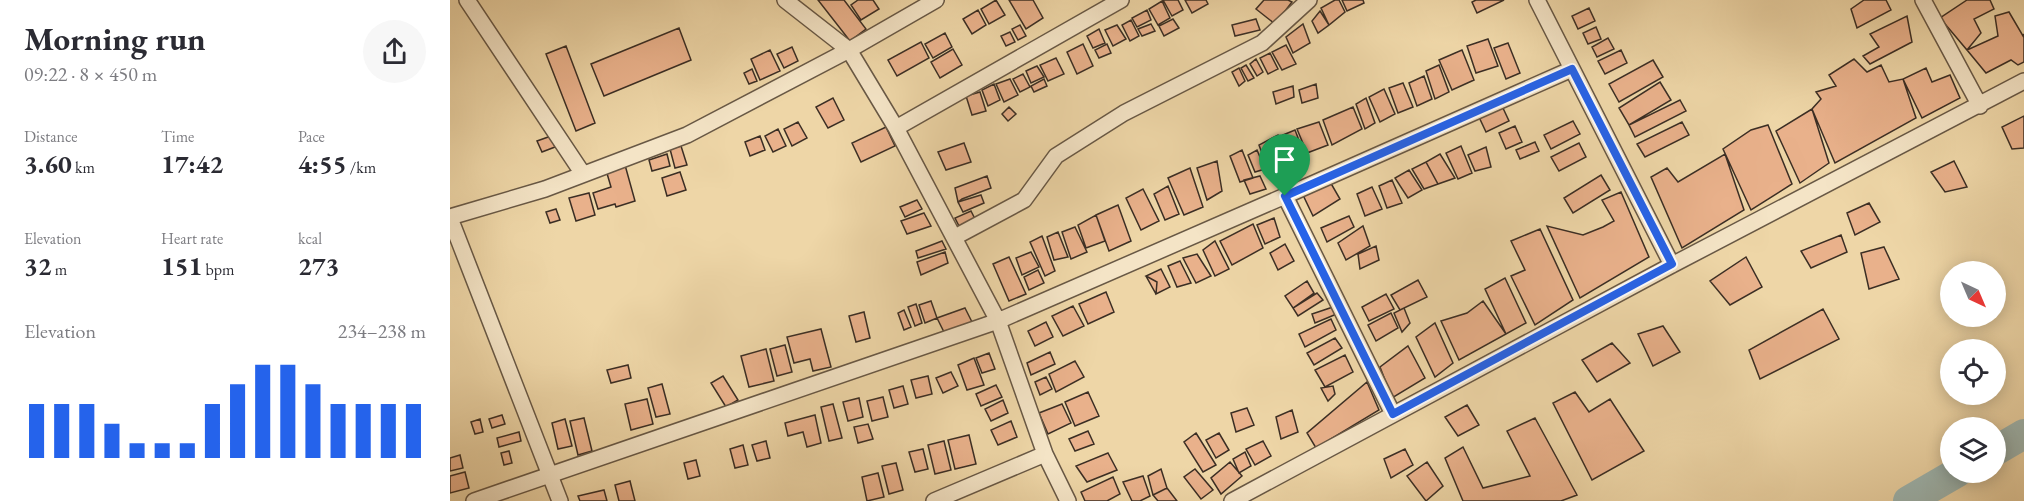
<!DOCTYPE html>
<meta charset="utf-8">
<style>
body{margin:0;font-family:"EB Garamond",serif;background:#f7f7f7;color:#2b2b33;height:100vh;display:flex;flex-direction:column;font-size:22px;white-space:nowrap}
*{box-sizing:border-box;margin:0}
p{font-size:20px;color:#7c7c81}
.icon{flex:none;width:33px;height:33px;fill:none;stroke:currentColor;stroke-width:2;stroke-linecap:round;stroke-linejoin:round}
.map{position:relative;flex:1;overflow:hidden}
.drawer{display:flex;flex-direction:column;background:#fff;width:450px}
.drawer>*{flex:none}
.needle{width:39px;rotate:136deg}
.fabs{position:absolute;left:1490px;top:261px;display:grid;gap:12px}
.fabs a{display:grid;place-items:center;width:66px;height:66px;border-radius:50%;background:#fff;box-shadow:0 3px 15px #0003;font-size:30px}
.pin{position:absolute;display:grid;place-items:center;width:51px;height:51px;color:#fff;margin:-62px -26px;border-radius:50% 50% 50% 0;rotate:-45deg;box-shadow:0 0 6px #0007}
.pin .icon{rotate:45deg}
.round{display:grid;place-items:center;flex:none;width:63px;height:63px;border-radius:32px;background:#f7f7f7}
.head{display:flex;align-items:center;justify-content:space-between;height:102px;padding:0 24px}
h1{font-size:33px;font-weight:700;line-height:45px}
.metrics{display:grid;grid-template-columns:repeat(3,1fr);gap:9px;height:102px;padding:6px 24px}
.metrics div{display:grid;align-content:center}
.metrics b{font-size:26px;font-weight:700}
.metrics small{font-size:16px;font-weight:400}
.metrics p{font-size:16px}
.chart{height:168px;padding:12px 24px}
.chart p{display:flex;justify-content:space-between}
.chart svg{width:100%;height:108px;margin-top:6px;stroke:#2563eb;stroke-width:6}
main{display:flex;flex:1;min-height:0}
.map>svg:first-child{display:block}
.lines{fill:none;stroke-linecap:round;stroke-linejoin:round}
.river{stroke:#9eb7b2;stroke-width:30}
.building{fill:#e9b18b;stroke:#3b2e24;stroke-width:1.5}
.street-casing{stroke:#685845;stroke-width:18}
.street{stroke:#f4e4c6;stroke-width:15}
.route-casing{stroke:#fff;stroke-width:12}
.route{stroke:#2563eb;stroke-width:8}
</style>
<main>
<section class="drawer">
<div class="head"><div><h1>Morning run</h1><p>09:22 · 8 × 450 m</p></div><a class="round"><svg class="icon" aria-label="share" viewBox="0 0 24 24"><path d="M12 15V3M7 8l5-5 5 5M5 13v7h14v-7"/></svg></a></div>
<div class="metrics">
<div><p>Distance</p><b>3.60<small> km</small></b></div>
<div><p>Time</p><b>17:42</b></div>
<div><p>Pace</p><b>4:55<small> /km</small></b></div>
</div>
<div class="metrics">
<div><p>Elevation</p><b>32<small> m</small></b></div>
<div><p>Heart rate</p><b>151<small> bpm</small></b></div>
<div><p>kcal</p><b>273</b></div>
</div>
<div class="chart"><p><span>Elevation</span>234–238 m</p>
<svg viewBox="0 0 160 44" preserveAspectRatio="none"><path d="M5 44V22M15 44V22M25 44V22M35 44V30M45 44V38M55 44V38M65 44V38M75 44V22M85 44V14M95 44V6M105 44V6M115 44V14M125 44V22M135 44V22M145 44V22M155 44V22"/></svg>
</div>
</section>
<div class="map">
<svg width="1574" height="501" viewBox="0 0 1574 501">
<rect width="100%" height="100%" fill="#eed6a7"/>
<filter id="stains"><feTurbulence type="fractalNoise" baseFrequency=".00333" numOctaves="4"/><feColorMatrix values="0 0 0 0 .2 0 0 0 0 .09 0 0 0 0 .02 0 0 0 .5 -.17"/></filter>
<radialGradient id="worn" r=".72"><stop offset=".6" stop-color="#630" stop-opacity="0"/><stop offset="1" stop-color="#630" stop-opacity=".3"/></radialGradient>
<g class="lines">
<path class="river" d="M1545,451L1574,434
M1458,501L1508,472"/>
</g>
<path class="building" d="M368,0H394L416,29L400,41Z
M408,0H423L429,9L411,20L401,5Z
M546,0L555,15L539,24L531,9Z
M559,0H583L593,18L576,29Z
M713,0H728L733,10L722,16Z
M735,0H756L758,4L742,13Z
M814,0H838L842,2L825,24L806,9Z
M885,0H889L895,12L879,25L871,8Z
M892,0H913L914,3L897,11Z
M1026,0H1054L1027,13L1022,2Z
M1414,0H1436L1441,10L1407,28L1401,9Z
M1517,0H1540L1544,9L1524,19L1531,33L1517,50L1490,18Z
M712,1L720,18L708,25L699,9Z
M1139,8L1145,21L1128,29L1122,16Z
M528,10L536,25L522,34L513,19Z
M697,10L701,20L687,27L682,18Z
M870,11L879,25L868,33L862,21Z
M1559,12L1573,36L1574,34V62L1568,65L1561,60L1536,73L1517,50L1548,36L1545,16Z
M1457,16L1462,42L1420,64L1413,56L1429,47L1420,34Z
M723,19L729,28L714,36L709,26Z
M806,19L810,30L785,36L782,25Z
M681,20L689,36L680,41L672,25Z
M701,24L705,31L692,36L688,29Z
M853,24L860,43L843,53L836,37Z
M570,25L576,36L568,40L562,29Z
M667,25L676,39L663,46L655,30Z
M1146,27L1151,39L1138,44L1133,33Z
M229,28L241,60L154,96L141,64Z
M649,29L655,43L643,48L637,36Z
M560,32L565,42L556,46L551,36Z
M495,33L502,47L483,58L475,44Z
M1158,38L1164,49L1147,57L1142,47Z
M1038,39L1048,66L1026,73L1017,46Z
M471,42L479,58L447,76L438,60Z
M1058,43L1070,73L1056,79L1044,48Z
M633,44L643,66L627,74L617,52Z
M657,44L661,53L649,58L645,50Z
M836,45L846,64L832,70L822,52Z
M116,46L145,123L126,131L96,54Z
M342,47L348,61L334,68L327,54Z
M503,49L512,65L490,78L481,62Z
M320,50L330,71L310,80L301,59Z
M1012,50L1024,80L1002,90L989,60Z
M1171,50L1177,63L1155,74L1148,61Z
M820,53L828,69L818,74L810,58Z
M606,58L614,74L598,81L590,65Z
M806,59L813,72L807,76L800,64Z
M1404,59L1417,72L1431,65L1439,82L1453,79L1466,118L1385,163L1362,109L1371,99L1366,92L1386,86L1379,75Z
M1203,60L1213,77L1169,102L1159,84Z
M796,65L804,78L798,81L791,68Z
M989,65L999,92L985,99L976,71Z
M587,66L594,77L581,83L576,71Z
M789,68L795,81L789,86L782,72Z
M1476,68L1482,82L1500,75L1510,98L1472,118L1453,79Z
M302,69L307,81L299,84L294,73Z
M573,74L580,87L570,92L563,79Z
M974,76L982,99L967,106L959,83Z
M560,79L568,95L554,102L546,84Z
M594,79L597,86L584,92L581,86Z
M1210,82L1221,100L1179,125L1169,108Z
M953,83L963,107L948,113L939,88Z
M544,84L550,100L538,106L532,90Z
M866,84L868,98L852,103L849,90Z
M843,86L844,97L826,104L823,92Z
M934,89L945,114L930,122L919,97Z
M530,92L536,111L522,115L516,96Z
M383,98L394,120L378,128L366,107Z
M916,98L925,123L915,129L906,104Z
M1230,100L1236,111L1185,137L1179,125Z
M1052,106L1059,121L1036,132L1029,117Z
M559,107L566,114L558,121L552,114Z
M903,107L912,129L882,145L873,120Z
M1362,109L1379,163L1350,183L1326,131Z
M1574,116V148L1562,149L1552,127Z
M1123,121L1130,134L1101,149L1094,135Z
M348,122L357,138L342,146L334,129Z
M869,122L878,145L857,153L847,129Z
M1232,122L1239,135L1195,157L1187,144Z
M1318,125L1342,184L1301,210L1273,149L1301,130Z
M1065,126L1072,142L1056,149L1049,133Z
M436,127L445,146L411,162L402,143Z
M328,129L336,146L323,152L315,136Z
M845,130L855,156L843,160L833,135Z
M828,135L837,160L818,169L809,145Z
M101,136L105,147L92,152L87,141Z
M310,136L315,150L300,156L295,142Z
M1085,142L1089,151L1070,159L1066,150Z
M514,143L521,162L496,170L488,152Z
M1129,143L1136,157L1109,171L1101,157Z
M231,146L237,165L225,168L220,149Z
M1011,146L1022,173L1008,179L996,153Z
M1036,147L1041,167L1025,171L1018,155Z
M792,150L803,178L790,182L780,156Z
M807,150L815,169L805,172L798,155Z
M217,154L220,166L202,171L199,160Z
M990,154L1005,178L988,184L976,162Z
M1275,154L1294,210L1232,248L1201,177L1217,168L1228,182Z
M767,161L772,191L757,200L747,168Z
M1504,161L1517,187L1495,192L1481,172Z
M976,162L988,184L974,189L962,169Z
M847,164L851,174L829,184L824,174Z
M175,165L185,201L166,207L165,204L148,209L143,193L161,187L156,170Z
M740,168L753,207L734,215L718,178Z
M959,170L972,190L958,198L945,178Z
M230,172L236,190L217,196L212,178Z
M1151,175L1160,190L1123,213L1114,198Z
M537,176L541,188L512,199L508,202L505,188Z
M810,176L816,189L800,194L794,180Z
M879,180L890,199L863,216L853,195Z
M942,180L952,203L937,208L929,186Z
M718,186L729,214L715,220L704,194Z
M922,187L932,209L915,216L907,194Z
M693,189L709,221L691,230L676,198Z
M1171,192L1199,257L1130,298L1097,226L1133,235L1153,227L1164,221L1152,200Z
M139,193L145,215L126,221L119,198Z
M531,195L534,203L513,212L508,202Z
M467,200L472,209L455,217L450,207Z
M1419,203L1430,222L1405,235L1397,213Z
M668,205L681,241L659,251L646,215Z
M106,209L110,220L100,223L96,212Z
M521,211L525,219L509,226L505,218Z
M474,213L481,226L457,234L451,221Z
M646,215L655,241L636,248L628,225Z
M899,216L904,227L877,242L871,228Z
M824,218L830,237L815,244L807,225Z
M803,224L813,248L782,265L770,241Z
M913,226L920,246L896,260L888,243Z
M625,227L637,252L621,259L612,232Z
M1090,229L1123,300L1085,325L1061,276L1075,270L1061,241Z
M608,232L618,257L604,260L597,237Z
M1391,235L1397,252L1361,268L1351,251Z
M592,236L605,271L595,276L580,242Z
M492,241L496,249L468,258L466,251Z
M765,241L779,269L765,276L753,250Z
M835,244L844,261L828,270L820,253Z
M926,246L929,260L910,269L908,254Z
M1434,247L1449,279L1419,289L1411,253Z
M495,252L498,263L471,275L467,262Z
M581,252L589,267L572,275L566,258Z
M747,254L761,276L746,283L733,258Z
M559,257L576,294L559,301L543,264Z
M1296,257L1312,287L1280,305L1260,281Z
M730,261L741,283L727,287L718,266Z
M711,269L720,287L706,294L696,276Z
M711,269L720,287L706,294L707,282L696,276Z
M588,270L594,283L579,290L574,277Z
M1055,278L1076,323L1056,334L1035,289Z
M968,280L977,297L950,310L941,295Z
M857,281L864,293L843,308L835,296Z
M656,292L664,312L638,324L629,304Z
M867,293L873,300L848,316L843,308Z
M936,294L944,309L919,321L912,307Z
M481,301L487,318L475,323L469,305Z
M1033,301L1056,334L1009,360L991,321L1017,313Z
M466,304L472,323L465,326L458,307Z
M623,306L634,326L613,336L602,316Z
M886,306L889,313L865,323L862,314Z
M515,308L522,322L494,332L487,318Z
M954,308L960,323L952,332L944,313Z
M1373,309L1389,339L1310,379L1299,350Z
M454,310L461,327L454,330L448,313Z
M414,312L420,338L406,342L399,316Z
M941,313L948,328L926,341L918,325Z
M881,319L886,330L855,347L849,334Z
M596,322L603,337L585,346L578,331Z
M985,323L1003,363L985,377L966,337Z
M1213,326L1230,352L1203,366L1188,334Z
M371,329L381,367L363,371L360,359L344,363L337,337Z
M885,338L892,348L864,365L857,353Z
M1162,343L1180,363L1147,382L1132,360Z
M335,345L342,372L327,376L320,349Z
M958,346L975,378L942,398L930,367Z
M316,349L324,381L299,387L291,356Z
M600,352L605,364L581,375L577,363Z
M539,353L545,369L532,373L526,358Z
M895,355L903,372L875,387L865,370Z
M524,358L534,385L517,390L508,365Z
M625,361L634,377L606,392L599,374Z
M178,365L181,378L161,383L157,370Z
M501,372L508,386L493,393L486,378Z
M273,376L288,400L276,407L261,383Z
M478,376L482,394L466,398L461,380Z
M596,377L602,389L590,395L585,382Z
M917,382L929,410L866,448L857,433Z
M212,384L220,414L206,417L198,388Z
M546,385L552,397L531,406L526,394Z
M453,386L458,404L444,408L439,390Z
M883,386L885,394L878,401L871,388Z
M638,392L649,416L625,426L615,402Z
M1125,392L1139,412L1160,399L1194,451L1142,480L1103,403Z
M433,397L438,417L422,421L417,401Z
M409,398L413,417L398,421L393,402Z
M197,399L203,424L181,430L175,404Z
M553,400L558,413L541,421L535,409Z
M383,404L392,438L379,441L371,407Z
M612,404L621,423L598,434L589,413Z
M1017,405L1029,425L1008,436L995,417Z
M797,408L804,425L786,432L781,413Z
M842,410L848,432L831,439L826,417Z
M52,415L55,424L42,428L39,419Z
M365,415L371,443L357,447L353,432L338,436L335,423Z
M134,418L142,451L128,455L120,421Z
M1085,418L1127,495L1111,501H1013L995,458L1013,447L1033,488L1080,476L1057,431Z
M30,419L33,432L25,434L21,422Z
M115,419L122,446L108,449L102,423Z
M561,421L567,437L548,445L541,430Z
M418,424L423,439L408,443L404,427Z
M638,431L644,444L625,451L619,439Z
M69,432L71,441L49,447L47,438Z
M746,433L766,465L753,472L734,442Z
M769,433L779,450L766,458L756,440Z
M519,435L526,464L505,469L498,440Z
M316,441L320,458L307,461L302,445Z
M494,441L501,470L485,474L478,445Z
M813,441L821,456L805,465L796,449Z
M293,445L298,465L285,468L280,449Z
M473,449L478,469L465,472L459,452Z
M955,449L963,465L941,478L934,459Z
M59,451L62,463L54,465L51,453Z
M795,452L801,466L789,473L783,459Z
M658,453L667,470L637,482L626,466Z
M10,455L13,468L0,471V458Z
M246,460L250,476L238,479L234,463Z
M780,462L792,476L771,494L761,478Z
M977,462L993,486L976,501L957,476Z
M446,463L453,490L439,494L432,466Z
M711,469L717,488L703,495L698,476Z
M745,469L763,490L751,499L734,477Z
M15,472L19,488L0,493V476Z
M428,473L434,497L417,501L412,477Z
M693,476L700,496L690,501H682L673,482Z
M663,477L670,494L657,501H635L631,492Z
M180,481L185,501H169L165,485Z
M717,488L727,501H708L703,495Z
M154,490L157,501H130L128,496Z"/>
<g class="lines">
<g class="street-casing">
<path id="street" d="M17,0L133,174
M335,0L399,50L446,128L548,321L595,454L618,501
M1087,0L1222,265
M1473,0L1530,106
M446,128L671,0
M0,217L95,189L237,135L399,50L486,0
M0,218L110,501
M505,237L574,200L606,156L674,113L812,43L859,0
M943,414L835,196L1122,69
M24,501L548,321L835,196
M484,501L595,454
M782,501L1222,265L1574,81"/>
</g>
<use href="#street" class="street"/>
</g>
<g class="lines">
<g class="route-casing">
<path id="route" d="M1122,69L1222,264L943,414L835,196Z"/>
</g>
<use href="#route" class="route"/>
</g>
<rect width="100%" height="100%" filter="url(#stains)"/>
<rect width="100%" height="100%" fill="url(#worn)"/>
</svg>
<div class="fabs">
<a><svg class="needle" viewBox="-14 -14 28 28"><path d="M0-13l5 13h-10z" fill="#e53935"/><path d="M0 13l5-13h-10z" fill="#7c7c81"/></svg></a>
<a><svg class="icon" aria-label="locate" viewBox="0 0 24 24"><circle cx="12" cy="12" r="6"/><path d="M12 2v4M12 18v4M2 12h4M18 12h4"/></svg></a>
<a><svg class="icon" aria-label="layers" viewBox="0 0 24 24"><path d="M12 4l9 5-9 5-9-5zM3 14l9 5 9-5"/></svg></a>
</div>
<div class="pin" style="left:835px;top:196px;background:#1e9e55"><svg class="icon" aria-label="arrive" viewBox="0 0 24 24"><path d="M6 21V4h12l-3 4 3 4H6"/></svg></div>
</div>
</main>
